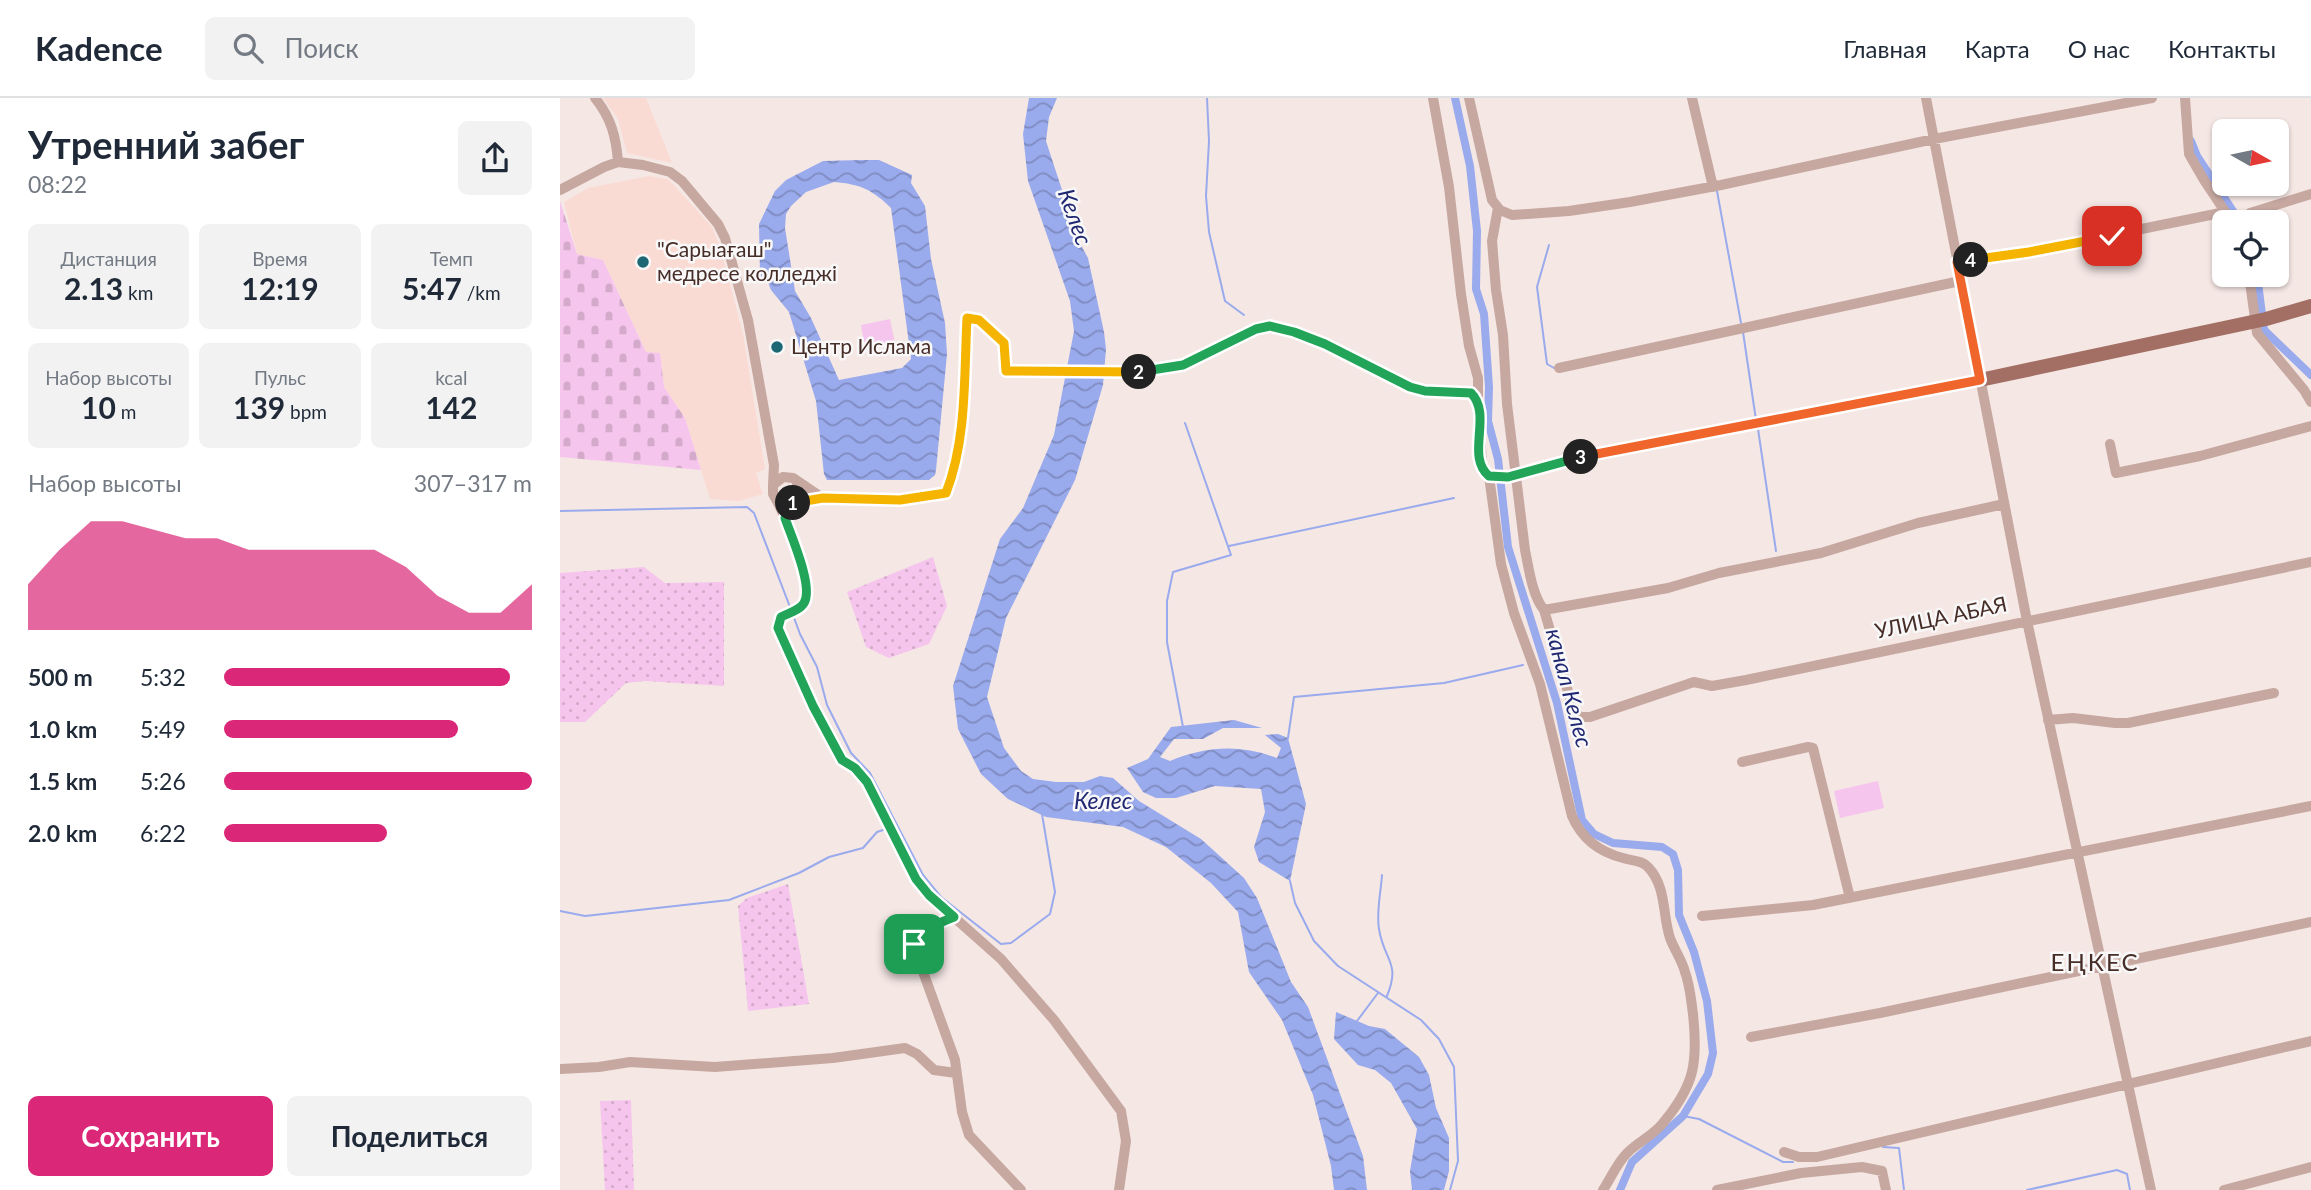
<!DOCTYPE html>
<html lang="ru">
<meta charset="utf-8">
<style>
body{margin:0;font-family:Lato,sans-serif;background:#f2f2f3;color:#1f2937;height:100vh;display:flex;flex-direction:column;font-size:26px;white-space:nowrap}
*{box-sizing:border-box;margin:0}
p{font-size:23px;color:#747a83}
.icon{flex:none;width:38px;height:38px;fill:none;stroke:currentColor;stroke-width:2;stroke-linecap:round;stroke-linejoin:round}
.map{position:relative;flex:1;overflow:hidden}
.side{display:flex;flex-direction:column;background:#fff;width:560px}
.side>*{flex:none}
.needle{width:46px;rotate:99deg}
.controls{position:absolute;left:1652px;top:21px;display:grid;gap:14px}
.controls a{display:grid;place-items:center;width:77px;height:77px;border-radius:10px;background:#fff;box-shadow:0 2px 5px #0004;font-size:35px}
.pin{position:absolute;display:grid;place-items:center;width:60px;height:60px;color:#fff;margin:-30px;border-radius:14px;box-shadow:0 4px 10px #0006}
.km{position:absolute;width:35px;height:35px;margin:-18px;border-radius:50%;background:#222;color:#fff;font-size:19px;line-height:35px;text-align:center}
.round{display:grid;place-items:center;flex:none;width:74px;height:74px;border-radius:10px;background:#f2f2f3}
.head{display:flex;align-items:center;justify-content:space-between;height:119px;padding:0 28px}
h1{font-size:38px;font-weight:700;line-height:52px}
.figures{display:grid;grid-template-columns:repeat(3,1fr);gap:10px;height:119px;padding:7px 28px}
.figures div{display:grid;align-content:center;border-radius:10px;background:#f2f2f3;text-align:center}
.figures b{font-size:30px;font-weight:700}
.figures small{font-size:19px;font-weight:400}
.figures p{font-size:19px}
.chart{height:196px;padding:14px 28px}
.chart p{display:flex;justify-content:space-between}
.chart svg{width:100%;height:126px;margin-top:7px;fill:#db2777;opacity:.7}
.cta{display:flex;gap:14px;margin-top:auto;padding:14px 28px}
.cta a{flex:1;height:80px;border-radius:10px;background:#db2777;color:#fff;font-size:28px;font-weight:700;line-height:80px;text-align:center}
.cta a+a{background:#f2f2f3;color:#1f2937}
ul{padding:0 28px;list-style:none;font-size:23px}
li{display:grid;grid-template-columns:112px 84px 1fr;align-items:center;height:52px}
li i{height:18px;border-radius:9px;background:#db2777}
header{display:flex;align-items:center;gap:42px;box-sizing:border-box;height:98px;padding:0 35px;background:#fff;border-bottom:2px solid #e0e1e3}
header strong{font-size:33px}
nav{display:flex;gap:38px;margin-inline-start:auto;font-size:24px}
.search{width:490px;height:63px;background:#f2f2f3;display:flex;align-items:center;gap:18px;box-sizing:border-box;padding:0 24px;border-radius:10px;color:#747a83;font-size:26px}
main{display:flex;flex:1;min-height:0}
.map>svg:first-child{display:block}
.built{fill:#fadbd4}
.grass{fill:#f6c5ed}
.cemetery{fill:url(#cemetery-stones)}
.park{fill:url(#park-dots)}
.water{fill:url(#water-waves);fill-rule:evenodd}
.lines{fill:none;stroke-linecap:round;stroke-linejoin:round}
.stream{stroke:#99aaed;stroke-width:2}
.canal{stroke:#99aaed;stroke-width:8}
.minor{stroke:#c6a8a1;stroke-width:10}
.major{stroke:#a36f64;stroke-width:14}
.split-1-casing{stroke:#fff;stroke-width:14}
.split-2-casing{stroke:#fff;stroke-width:14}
.split-3-casing{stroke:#fff;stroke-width:14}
.split-4-casing{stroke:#fff;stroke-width:14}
.split-5-casing{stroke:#fff;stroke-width:14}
.split-1{stroke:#22a559;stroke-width:9}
.split-2{stroke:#f5b400;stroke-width:9}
.split-3{stroke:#22a559;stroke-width:9}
.split-4{stroke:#f0652b;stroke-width:9}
.split-5{stroke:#f5b400;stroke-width:9}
.poi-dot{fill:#1e6774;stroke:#f8f8f8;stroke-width:2.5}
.labels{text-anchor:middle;stroke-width:5;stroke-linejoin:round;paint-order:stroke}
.poi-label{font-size:21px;fill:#472d27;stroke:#f8f8f8;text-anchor:start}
.street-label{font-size:21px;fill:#472d27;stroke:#f8f8f8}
.water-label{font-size:23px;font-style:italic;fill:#202773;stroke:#f8f8f8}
.quarter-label{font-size:24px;letter-spacing:2px;fill:#472d27;stroke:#f8f8f8}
</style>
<header>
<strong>Kadence</strong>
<div class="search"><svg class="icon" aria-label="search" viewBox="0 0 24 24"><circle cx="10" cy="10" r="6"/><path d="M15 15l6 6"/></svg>Поиск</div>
<nav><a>Главная</a><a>Карта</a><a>О нас</a><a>Контакты</a></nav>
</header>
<main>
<section class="side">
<div class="head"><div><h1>Утренний забег</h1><p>08:22</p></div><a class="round"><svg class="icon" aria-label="share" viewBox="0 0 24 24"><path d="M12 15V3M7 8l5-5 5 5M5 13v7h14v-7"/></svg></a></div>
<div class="figures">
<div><p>Дистанция</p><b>2.13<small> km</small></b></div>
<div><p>Время</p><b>12:19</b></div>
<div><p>Темп</p><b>5:47<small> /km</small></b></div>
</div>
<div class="figures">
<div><p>Набор высоты</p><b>10<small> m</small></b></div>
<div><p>Пульс</p><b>139<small> bpm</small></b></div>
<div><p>kcal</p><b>142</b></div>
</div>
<div class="chart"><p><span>Набор высоты</span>307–317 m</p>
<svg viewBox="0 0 160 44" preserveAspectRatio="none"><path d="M0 44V28L10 16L20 6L30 6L40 9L50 12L60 12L70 16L80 16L90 16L100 16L110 16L120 22L130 32L140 38L150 38L160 28V44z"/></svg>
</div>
<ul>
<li><b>500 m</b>5:32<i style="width:93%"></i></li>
<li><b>1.0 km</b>5:49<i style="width:76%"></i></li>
<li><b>1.5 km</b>5:26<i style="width:100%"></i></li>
<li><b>2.0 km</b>6:22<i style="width:53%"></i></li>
</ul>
<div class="cta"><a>Сохранить</a><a>Поделиться</a></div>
</section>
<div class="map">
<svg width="1751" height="1092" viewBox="0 0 1751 1092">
<defs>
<pattern id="cemetery-stones" width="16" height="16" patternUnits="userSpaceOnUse" patternTransform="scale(1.75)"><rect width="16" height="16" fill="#f6c5ed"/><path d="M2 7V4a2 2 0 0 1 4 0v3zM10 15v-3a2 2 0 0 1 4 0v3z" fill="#d4aacb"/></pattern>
<pattern id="park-dots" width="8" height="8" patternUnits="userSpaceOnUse" patternTransform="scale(1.75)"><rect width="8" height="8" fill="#f6c5ed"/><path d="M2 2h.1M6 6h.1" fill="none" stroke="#d4aacb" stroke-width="1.8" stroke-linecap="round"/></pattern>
<pattern id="water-waves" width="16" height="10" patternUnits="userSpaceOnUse" patternTransform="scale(1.75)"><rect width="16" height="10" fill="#99aaed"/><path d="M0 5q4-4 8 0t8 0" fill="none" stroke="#7f8bc0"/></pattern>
</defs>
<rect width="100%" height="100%" fill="#f5e7e4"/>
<path class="built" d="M43,0H86L112,65L67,55L58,21Z
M89,78L108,81L152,129L161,152L183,236L205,371L196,375L203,396L179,403L150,401L125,320L104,289L100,256L86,254L43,162L17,156L4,104L28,90Z"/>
<path class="grass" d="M330,221L335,245L305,250L301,227Z
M1318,683L1324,710L1280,720L1274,693Z"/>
<path class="cemetery" d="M0,103L17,156L43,162L86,254L100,255L104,289L125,320L141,372L0,359Z"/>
<path class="park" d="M373,459L387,508L369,546L329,560L306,549L287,494Z
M84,469L105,485L164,484V588L85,583L66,585L25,624H0V475Z
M228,786L249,906L188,913L178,808L187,800Z
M71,1002L74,1092H45L40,1003Z"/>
<path class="water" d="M469,0H497L489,19L486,43L503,95L504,116L528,160L544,234L546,251L543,287L515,382L446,520L427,599L444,650L461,673L473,681L496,684H524L540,678L553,680L579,703L641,741L684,780L697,800L731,884L748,909L803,1058L807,1092H774L771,1068L753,997L722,922L689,874L678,814L651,785L606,749L563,729L486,719L448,701L421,676L398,631L393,588L440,441L463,410L494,337L514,233L510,203L468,83L463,36Z
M300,62H319L352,77L351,85L365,108L371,161L385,225L387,256L376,372L375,377L369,382H267L264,376L256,303L229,214L211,192L208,184L200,177L199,126L215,93L226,82L263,63ZM274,84C300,86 313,92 331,110L351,261L342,270L279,282L251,220L235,193L225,130L226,116L231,108L246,94Z
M674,622L702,630H663L643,641H614L600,659L610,663C646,648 681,646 717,660L721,650L705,637L718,636L728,640L746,706L730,783L699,764L694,749L705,714L701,691L655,688L616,700H596L583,694L567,670L588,661L611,629Z
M776,914L809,928L825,931L859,959L869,977L876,1010L889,1040V1073L884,1092H852L850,1073L857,1031L831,985L815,972L798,967L774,941Z"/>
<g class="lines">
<path class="stream" d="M647,0L649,43L646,98L649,134L665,203L684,217
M1157,93L1181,225
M989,147L977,189L987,266L994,270
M1183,234L1196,322
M1198,331L1216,453
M0,413L187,409L194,415L230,509
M669,448L894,400
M233,517L240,536L257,569L267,607L291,655L310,675L363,777L381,799L441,846L451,845L490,816L495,794L482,716
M623,629L607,544V503L613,474L671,457L625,325
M728,640L734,599L884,585L963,567
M822,777C821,794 816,814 819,831C824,863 841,864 827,898
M730,783L735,805L754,843L778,868L861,922L879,941L894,969L898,1063L890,1092
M0,813L25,818L169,802L239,775L269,759L303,750L317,734L326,731
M797,923L818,895
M1123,1018L1139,1021L1223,1064H1233
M1323,1049L1339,1050L1344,1092
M1467,1092L1557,1072L1567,1076L1570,1092"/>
<path class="canal" d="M895,0L910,68L917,133L916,191L924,216L929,289L928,323L938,361L948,449L997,605L1022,722L1034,736L1053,745L1102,749L1113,756L1118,772L1119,817L1134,854L1147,903L1153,955L1148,976L1123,1018L1072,1064L1060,1092
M1631,43L1637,58L1680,124
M1697,177L1704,232L1751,277"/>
<path class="minor" d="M35,0C51,20 56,38 58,64
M873,0L889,89L901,196L909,248L918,280V303
M909,0L932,102L940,112L952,117L1009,113L1070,104L1161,87L1374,41L1592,0
M1132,0L1153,89
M1366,0L1467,523L1591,1092
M1625,0L1629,56L1644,82L1672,124
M0,92L44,69L58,64L83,67L110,74L122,83L158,126L165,140L188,222L214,367L213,387
M938,110L932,143L936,192L943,237L947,306L965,452C969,471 972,497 984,512L1014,614L1021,619H1030L1134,584L1152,588L1186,582L1751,464
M1690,115L1751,96
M1397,164L1469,154L1665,114
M1689,177L1697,235L1744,292L1751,304
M999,270L1400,183
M1550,346L1556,375L1640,358L1751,328
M929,378L941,466L954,515L980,586L1012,718C1022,741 1039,754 1063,760C1072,763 1082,762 1088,769C1107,789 1102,816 1110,840C1114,851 1122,862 1125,874C1130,887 1131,902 1133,916C1138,964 1135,987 1103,1025C1095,1035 1084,1041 1074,1049C1060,1059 1052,1078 1043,1092
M236,383C242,392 240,401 230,406L217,403L213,396V387L223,379L233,380L261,399
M217,403C226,421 254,488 245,504C240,512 229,515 221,519L218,530L252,608L282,662L295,670L307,684L356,781L369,797L441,861L494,922L561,1013L566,1043L559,1092
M225,420L234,404L263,400L340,402L386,395C407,340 404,278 407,220L420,222L444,245L446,273L585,274C613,271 636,262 662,249C674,243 687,233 701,229C733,220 816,276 850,289L865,293L911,295L918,303L919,310L922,369L926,376L936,380L1016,360L1420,282
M984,512L1108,490L1159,475L1261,455L1358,425L1444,406
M1488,622L1513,620L1555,625H1568L1714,595
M1182,664L1248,649L1253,650L1290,800
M1142,818L1253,807L1751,708
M394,819L357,834L353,846L395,962L402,1014L409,1037L461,1092
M1191,939L1320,915L1751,824
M0,971L39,969L70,964L155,969L273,960L345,950L357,956L374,972L396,975
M1224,1054L1239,1059H1257L1751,943
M1157,1092L1241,1075L1302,1069L1322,1073L1326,1092
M1664,1092L1751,1069"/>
<path class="major" d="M1420,282L1706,221L1751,208"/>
</g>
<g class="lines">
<g class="split-1-casing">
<path id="split-1" d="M233,405L225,420C231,438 254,489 244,505C240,512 229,515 221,519L218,530L253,608L282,662L295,670L307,684L356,781L369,797L394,819L357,834L354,846"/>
</g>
<g class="split-2-casing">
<path id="split-2" d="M233,405L263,400L340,402L386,395C407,341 404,278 407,220L419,222L444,245L446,273L579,274"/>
</g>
<g class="split-3-casing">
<path id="split-3" d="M579,274L623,267L696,231L710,228L734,234L765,246L850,289L865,293L911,295C933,317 905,358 929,378L948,379L1021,359"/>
</g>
<g class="split-4-casing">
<path id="split-4" d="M1021,359L1420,282L1397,164L1411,162"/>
</g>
<g class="split-5-casing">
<path id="split-5" d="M1411,162L1469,154L1552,138"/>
</g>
<use href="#split-1" class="split-1"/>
<use href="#split-2" class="split-2"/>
<use href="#split-3" class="split-3"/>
<use href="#split-4" class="split-4"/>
<use href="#split-5" class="split-5"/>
</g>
<g class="poi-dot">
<circle cx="83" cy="164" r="7"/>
<circle cx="217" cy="249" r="7"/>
</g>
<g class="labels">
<g class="poi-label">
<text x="97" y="159">"Сарыағаш"<tspan x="97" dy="24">медресе колледжі</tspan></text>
<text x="231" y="256">Центр Ислама</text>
</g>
<g class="street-label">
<text transform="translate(1381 520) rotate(-12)" y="7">УЛИЦА АБАЯ</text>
</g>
<g class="water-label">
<text transform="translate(515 119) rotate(70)" y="8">Келес</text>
<text transform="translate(1009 590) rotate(75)" y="8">канал Келес</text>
<text x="543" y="711">Келес</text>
</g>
<g class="quarter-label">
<text x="1535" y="873">ЕҢКЕС</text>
</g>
</g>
</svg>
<div class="controls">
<a><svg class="needle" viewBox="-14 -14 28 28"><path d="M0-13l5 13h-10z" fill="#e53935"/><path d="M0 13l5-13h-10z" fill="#747a83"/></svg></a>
<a><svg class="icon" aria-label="locate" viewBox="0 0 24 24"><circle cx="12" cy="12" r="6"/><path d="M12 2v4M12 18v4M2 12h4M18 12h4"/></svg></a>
</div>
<div class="pin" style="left:354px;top:846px;background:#1e9e55"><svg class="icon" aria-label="arrive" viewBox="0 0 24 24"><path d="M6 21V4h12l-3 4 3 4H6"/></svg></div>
<div class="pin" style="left:1552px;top:138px;background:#d93025"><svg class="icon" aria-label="check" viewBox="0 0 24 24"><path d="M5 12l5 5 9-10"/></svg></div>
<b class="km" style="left:233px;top:405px">1</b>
<b class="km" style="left:579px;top:274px">2</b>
<b class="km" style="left:1021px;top:359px">3</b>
<b class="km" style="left:1411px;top:162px">4</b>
</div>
</main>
